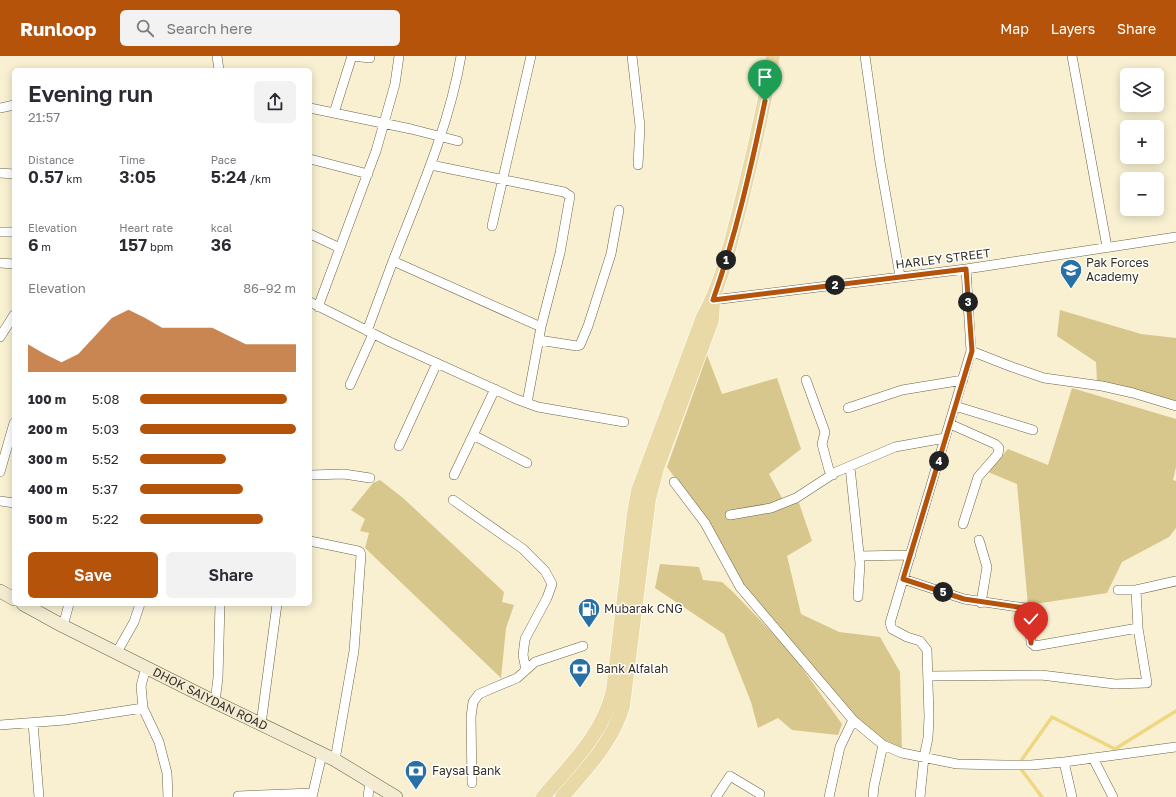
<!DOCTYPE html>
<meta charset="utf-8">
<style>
body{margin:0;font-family:"Golos Text",sans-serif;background:#f2f2f3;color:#2b2b33;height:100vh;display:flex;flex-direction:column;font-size:15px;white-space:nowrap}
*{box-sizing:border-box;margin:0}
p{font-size:13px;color:#7c7c81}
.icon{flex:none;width:22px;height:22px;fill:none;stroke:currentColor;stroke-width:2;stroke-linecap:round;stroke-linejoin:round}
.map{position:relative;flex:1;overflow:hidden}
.sheet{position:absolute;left:12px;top:12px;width:300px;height:538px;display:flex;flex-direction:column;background:#fff;border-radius:6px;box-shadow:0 2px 10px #0003}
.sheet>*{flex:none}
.controls{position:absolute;left:1120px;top:12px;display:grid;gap:8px}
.controls a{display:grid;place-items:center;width:44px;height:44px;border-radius:6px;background:#fff;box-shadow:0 2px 10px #0003;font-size:20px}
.pin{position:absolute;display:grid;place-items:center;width:34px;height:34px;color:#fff;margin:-41px -17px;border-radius:50% 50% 50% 0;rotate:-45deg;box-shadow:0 0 4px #0007}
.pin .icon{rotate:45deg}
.km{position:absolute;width:20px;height:20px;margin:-10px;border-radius:50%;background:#222;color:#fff;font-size:11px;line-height:20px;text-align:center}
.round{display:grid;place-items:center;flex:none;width:42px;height:42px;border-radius:6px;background:#f2f2f3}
.overview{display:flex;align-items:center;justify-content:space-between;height:68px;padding:0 16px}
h1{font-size:22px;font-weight:600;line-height:30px}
.metrics{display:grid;grid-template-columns:repeat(3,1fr);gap:6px;height:68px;padding:4px 16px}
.metrics div{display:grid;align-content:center}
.metrics b{font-size:17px;font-weight:600}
.metrics small{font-size:11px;font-weight:400}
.metrics p{font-size:11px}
.chart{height:112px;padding:8px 16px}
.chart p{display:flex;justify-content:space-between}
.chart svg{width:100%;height:72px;margin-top:4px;fill:#b45309;opacity:.7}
.cta{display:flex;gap:8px;margin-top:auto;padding:8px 16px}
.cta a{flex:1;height:46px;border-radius:6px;background:#b45309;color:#fff;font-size:16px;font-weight:600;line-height:46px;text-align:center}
.cta a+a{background:#f2f2f3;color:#2b2b33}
ul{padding:0 16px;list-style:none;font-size:13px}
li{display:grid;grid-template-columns:64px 48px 1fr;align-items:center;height:30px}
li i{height:10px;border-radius:5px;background:#b45309}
header{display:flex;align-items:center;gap:24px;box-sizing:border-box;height:56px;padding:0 20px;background:#b45309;color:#fff}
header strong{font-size:19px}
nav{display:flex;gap:22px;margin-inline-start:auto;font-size:14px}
.search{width:280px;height:36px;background:#f2f2f3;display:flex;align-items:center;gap:10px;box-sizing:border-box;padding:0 14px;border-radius:6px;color:#7c7c81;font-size:15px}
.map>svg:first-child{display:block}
.green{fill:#d7c78c}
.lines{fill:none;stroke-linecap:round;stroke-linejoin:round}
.stream{stroke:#efd782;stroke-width:3.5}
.street-casing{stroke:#6c6449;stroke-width:10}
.secondary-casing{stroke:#6c6449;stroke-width:14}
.primary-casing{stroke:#fff;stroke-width:15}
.street{stroke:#fff;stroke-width:9}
.secondary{stroke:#f3ecd2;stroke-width:13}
.primary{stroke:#e8d9a6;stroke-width:14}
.route-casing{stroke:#fff;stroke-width:8}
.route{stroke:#b45309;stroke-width:5}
.labels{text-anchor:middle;stroke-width:3;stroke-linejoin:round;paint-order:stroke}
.street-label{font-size:12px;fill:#353125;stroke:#fff}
.poi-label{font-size:12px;fill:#353125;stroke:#fff;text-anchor:start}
</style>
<header>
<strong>Runloop</strong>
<div class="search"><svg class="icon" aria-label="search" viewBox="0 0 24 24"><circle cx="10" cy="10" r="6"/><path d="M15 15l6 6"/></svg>Search here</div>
<nav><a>Map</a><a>Layers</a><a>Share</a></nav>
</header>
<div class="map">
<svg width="1176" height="741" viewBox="0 0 1176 741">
<rect width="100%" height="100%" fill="#f8f0d1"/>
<path class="green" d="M1060,254L1141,278L1176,282V348L1097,326L1096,306L1057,280Z
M707,299L722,338L777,322L801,393L769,418L783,444L799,447L812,485L787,500L801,558L839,576L880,581L900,616L902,697L861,668L747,534L697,452L667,411Z
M1072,332L1176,363V411L1173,424L1176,425V472L1169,481L1122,506L1107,537L1028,549L1017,428L988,416L1008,393L1048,409Z
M380,424L403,442L504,536L502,546L514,549L506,572L501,622L365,492L369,477L360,475L365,463L351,454L373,427Z
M660,508L699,511L703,524L722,526L733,536L790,595L842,668L838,679L792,674L778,662L758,672L751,646L724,578L655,532Z"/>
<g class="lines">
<path class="stream" d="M1042,741L1018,709L1052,661L1115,693L1176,655"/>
<g class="street-casing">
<path id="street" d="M217,0L219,14
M632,0L640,70L638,109
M865,0L880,106L900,220
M1072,0L1107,191
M0,52L14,49
M310,52L411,73L458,85
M334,57L352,0L370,2V0
M310,103L368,118
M431,109L564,136L570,140L560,197L541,271
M0,117L14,118
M492,170L531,0
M0,176H14
M310,178L340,192
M393,205C419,138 449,71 461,0
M0,207L14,208
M713,244L966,213L1176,181
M310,246L390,286L516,343L538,351L624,366
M318,251L376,95L395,28L399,0
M367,275L393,205L541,271L527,347
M0,281L14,259
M539,284L577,290L580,289L588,270L611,198L619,154
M971,295L1012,311L1044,322L1102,330L1133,337L1176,350
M806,324L825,376L822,388L829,414L833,419
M350,329L373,278
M955,350L1033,374
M848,352L902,334L963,324
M950,368L995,388L999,392L998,398L978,421L963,468
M473,379L527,407
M399,390L437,307
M850,411L860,507L858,541
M0,416L14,367
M310,419L344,418L370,422
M454,419L495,333
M674,426L705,467L740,531L853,664L883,689L902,697L957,708L1004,709H1031L1064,706L1176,691
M453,444L523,493L545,515L552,528L547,542L525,583L523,599L526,614
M0,445L14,447
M730,459L771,452L796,442L836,416L895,391L945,382
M979,484L987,511L981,547
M310,485L358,495L360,496L361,499L354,595L335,704
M859,500L911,499
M903,523L964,543L1025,552L1029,554L1031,587L1035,590L1138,572
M1118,534H1136L1176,525
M63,570L69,548
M117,596L134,566L140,548
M146,611L141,630L143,652L159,686L167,717L168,741
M928,620L1041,619L1115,628L1147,627L1138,572L1136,534
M215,646L218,622L220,548
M33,667L39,741
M261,668L277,548
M0,669L65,664L143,652
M1093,702L1113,741
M1064,706L1072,741
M472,727L471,661L473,646L479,638L517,622L535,606L583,590
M238,740L313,737
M312,741L322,698
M368,741L370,725
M716,741L730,720L760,738
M829,741L840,691L853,664
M873,741L874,730L883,689
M920,741L924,701L928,682L929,661L927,594L920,585L907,581L892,573L890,567L971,295L966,213"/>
</g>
<g class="secondary-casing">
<g id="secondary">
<path d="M0,535L14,543"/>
<path id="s1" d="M23,548L63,570L215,646L335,704L396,741"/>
</g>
</g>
<g class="primary-casing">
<path id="primary" d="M543,741C571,708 604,677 613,634L634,457L638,435L703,261C720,231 728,197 737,163C751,109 763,55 773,0
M562,741C587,712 612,687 623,650L649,443L657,412L712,264L713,246"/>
</g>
<use href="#street" class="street"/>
<use href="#secondary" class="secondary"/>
<use href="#primary" class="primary"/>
</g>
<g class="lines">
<g class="route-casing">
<path id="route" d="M765,45C751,112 736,179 713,244L966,213L972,295L903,523L964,543L1025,552L1029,554L1031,587"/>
</g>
<use href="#route" class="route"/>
</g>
<defs>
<g id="school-pin" transform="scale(1.15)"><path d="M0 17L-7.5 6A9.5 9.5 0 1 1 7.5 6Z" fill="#2971a5" stroke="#fff"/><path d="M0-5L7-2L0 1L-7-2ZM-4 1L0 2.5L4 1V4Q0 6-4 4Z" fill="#fff"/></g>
<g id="fuel-pin" transform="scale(1.15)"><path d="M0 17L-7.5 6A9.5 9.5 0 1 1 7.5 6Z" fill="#2971a5" stroke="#fff"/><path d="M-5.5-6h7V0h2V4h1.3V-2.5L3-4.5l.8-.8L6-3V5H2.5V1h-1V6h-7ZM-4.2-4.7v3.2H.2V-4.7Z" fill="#fff"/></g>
<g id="bank-pin" transform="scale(1.15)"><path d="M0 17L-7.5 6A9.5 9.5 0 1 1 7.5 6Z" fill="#2971a5" stroke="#fff"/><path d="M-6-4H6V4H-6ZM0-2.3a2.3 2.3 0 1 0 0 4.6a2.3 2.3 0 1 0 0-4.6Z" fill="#fff"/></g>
</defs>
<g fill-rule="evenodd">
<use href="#school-pin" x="1071" y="214"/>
<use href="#fuel-pin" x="589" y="553"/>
<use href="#bank-pin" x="580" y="613"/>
<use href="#bank-pin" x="416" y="715"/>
</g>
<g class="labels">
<g class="street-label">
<text transform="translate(943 203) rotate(-7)" y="4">HARLEY STREET</text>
<text dy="4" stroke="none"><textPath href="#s1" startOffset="210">DHOK SAIYDAN ROAD</textPath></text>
</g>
<g class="poi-label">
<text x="1086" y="211">Pak Forces<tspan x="1086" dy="14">Academy</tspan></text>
<text x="604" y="557">Mubarak CNG</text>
<text x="596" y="617">Bank Alfalah</text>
<text x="432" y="719">Faysal Bank</text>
</g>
</g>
</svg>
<div class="controls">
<a><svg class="icon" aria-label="layers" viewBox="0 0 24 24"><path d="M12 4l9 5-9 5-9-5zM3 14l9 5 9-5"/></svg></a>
<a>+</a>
<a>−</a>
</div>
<div class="pin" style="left:765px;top:45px;background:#1e9e55"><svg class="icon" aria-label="arrive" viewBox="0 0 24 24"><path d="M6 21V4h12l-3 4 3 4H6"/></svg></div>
<div class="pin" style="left:1031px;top:587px;background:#d93025"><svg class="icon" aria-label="check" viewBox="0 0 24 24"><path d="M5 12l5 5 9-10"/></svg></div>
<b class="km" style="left:726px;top:204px">1</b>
<b class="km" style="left:835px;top:229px">2</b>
<b class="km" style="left:968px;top:246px">3</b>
<b class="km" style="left:939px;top:405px">4</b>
<b class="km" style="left:943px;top:536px">5</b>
<section class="sheet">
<div class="overview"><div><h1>Evening run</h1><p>21:57</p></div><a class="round"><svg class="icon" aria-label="share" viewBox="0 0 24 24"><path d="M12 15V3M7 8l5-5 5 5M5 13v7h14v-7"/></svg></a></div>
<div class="metrics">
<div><p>Distance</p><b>0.57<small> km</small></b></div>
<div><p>Time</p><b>3:05</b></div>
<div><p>Pace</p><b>5:24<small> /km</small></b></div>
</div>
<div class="metrics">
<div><p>Elevation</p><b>6<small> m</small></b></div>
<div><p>Heart rate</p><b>157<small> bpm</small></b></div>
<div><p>kcal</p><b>36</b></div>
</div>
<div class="chart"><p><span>Elevation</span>86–92 m</p>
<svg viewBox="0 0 160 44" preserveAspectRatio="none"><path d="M0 44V27L10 33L20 38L30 33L40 22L50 11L60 6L70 11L80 17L90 17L100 17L110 17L120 22L130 27L140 27L150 27L160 27V44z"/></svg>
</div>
<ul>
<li><b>100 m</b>5:08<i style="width:94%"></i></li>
<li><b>200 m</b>5:03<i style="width:100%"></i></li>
<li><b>300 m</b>5:52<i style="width:55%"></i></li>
<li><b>400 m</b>5:37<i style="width:66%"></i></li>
<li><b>500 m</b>5:22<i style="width:79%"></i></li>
</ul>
<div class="cta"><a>Save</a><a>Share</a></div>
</section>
</div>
